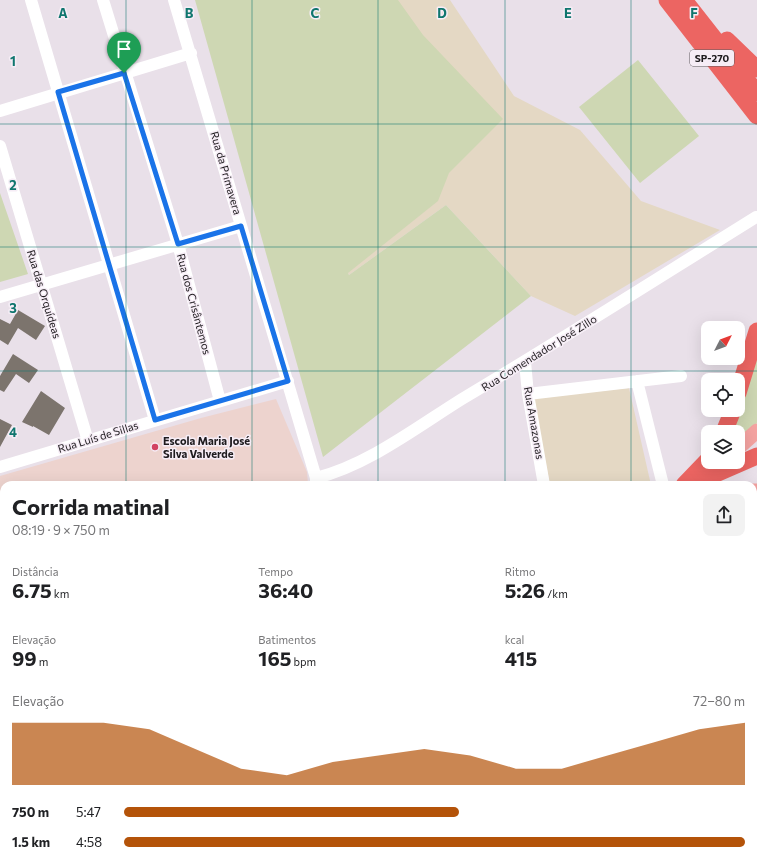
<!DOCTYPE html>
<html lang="pt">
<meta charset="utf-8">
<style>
body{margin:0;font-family:Commissioner,sans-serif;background:#f2f2f2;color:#202124;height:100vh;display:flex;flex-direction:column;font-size:15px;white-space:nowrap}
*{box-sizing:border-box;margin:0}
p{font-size:13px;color:#757577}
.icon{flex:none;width:22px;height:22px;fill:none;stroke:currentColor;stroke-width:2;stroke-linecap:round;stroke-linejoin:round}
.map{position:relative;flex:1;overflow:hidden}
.drawer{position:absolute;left:0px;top:481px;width:757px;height:384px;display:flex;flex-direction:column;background:#fff;border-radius:12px 12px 0 0;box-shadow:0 4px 16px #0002}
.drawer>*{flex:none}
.needle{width:26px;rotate:48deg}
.controls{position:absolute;left:701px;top:321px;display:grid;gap:8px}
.controls a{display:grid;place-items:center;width:44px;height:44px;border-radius:8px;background:#fff;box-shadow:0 4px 16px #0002;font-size:20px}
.pin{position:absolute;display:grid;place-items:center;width:34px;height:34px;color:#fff;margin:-41px -17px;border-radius:50% 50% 50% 0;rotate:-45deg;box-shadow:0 0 4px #0007}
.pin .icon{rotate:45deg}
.round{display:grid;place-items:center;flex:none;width:42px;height:42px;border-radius:8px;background:#f2f2f2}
.overview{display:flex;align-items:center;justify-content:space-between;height:68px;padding:0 12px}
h1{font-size:22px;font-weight:700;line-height:30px}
.metrics{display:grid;grid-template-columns:repeat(3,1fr);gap:6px;height:68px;padding:4px 12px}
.metrics div{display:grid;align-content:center}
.metrics b{font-size:20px;font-weight:700}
.metrics small{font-size:11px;font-weight:400}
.metrics p{font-size:11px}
.chart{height:112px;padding:8px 12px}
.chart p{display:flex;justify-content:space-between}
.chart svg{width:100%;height:72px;margin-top:4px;fill:#b45309;opacity:.7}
ul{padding:0 12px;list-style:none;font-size:13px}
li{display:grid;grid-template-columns:64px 48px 1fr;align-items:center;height:30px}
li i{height:10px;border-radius:5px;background:#b45309}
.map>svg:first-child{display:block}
.industrial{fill:#e4d8c4}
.education{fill:#edd3ce}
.green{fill:#ced7b3}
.building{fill:#7c746d}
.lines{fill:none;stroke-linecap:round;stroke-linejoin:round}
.minor{stroke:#fff;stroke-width:12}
.major{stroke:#f4a3a1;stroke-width:15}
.highway{stroke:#ec6562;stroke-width:17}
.route-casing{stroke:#fff;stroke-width:8}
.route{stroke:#1a73e8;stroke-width:5}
.grid{fill:none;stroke:#0f766e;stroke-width:1;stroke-opacity:0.55}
.poi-dot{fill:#d24362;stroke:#f6edf6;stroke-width:1.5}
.labels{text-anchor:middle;stroke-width:3;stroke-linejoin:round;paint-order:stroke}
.shield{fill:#f6edf6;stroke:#5f5a5f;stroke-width:1}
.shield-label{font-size:10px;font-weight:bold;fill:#1e1b1e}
.street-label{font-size:11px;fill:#1e1b1e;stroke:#f6edf6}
.poi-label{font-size:11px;font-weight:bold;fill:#1e1b1e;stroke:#f6edf6;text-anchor:start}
.grid-label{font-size:13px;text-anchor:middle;font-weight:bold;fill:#0f766e;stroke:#f6edf6;stroke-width:3;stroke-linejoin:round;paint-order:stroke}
</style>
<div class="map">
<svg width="757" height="865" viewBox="0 0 757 865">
<rect width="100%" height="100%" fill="#e9e0e9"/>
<path class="industrial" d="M254,0H450L514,96L580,130L641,201L720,230L575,316L531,296L446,205L349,275L289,165Z
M629,388L651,485H550L533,397Z
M389,861H443L444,865H390Z"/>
<path class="education" d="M276,399L307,472L308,484L307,485H4V532L0,498V476L201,418Z"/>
<path class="green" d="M195,0H398L423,35L503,119L449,173L438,201L348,273L349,275L446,205L531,296L323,457Z
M638,60L699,136L640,183L579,107Z
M0,193L28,274L0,282Z
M757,352V423L738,441V432H733Z
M0,673H4V713L0,711Z"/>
<path class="building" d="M18,310L45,326L36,340L18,328L8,345L0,340V319L10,324Z
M13,354L38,370L29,383L16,374L4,392L0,390V376Z
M41,391L65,408L49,435L33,426V427L22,422Z
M0,419L12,425L0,447Z"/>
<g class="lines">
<path class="minor" d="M31,0L155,420
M103,0L178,244L220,401
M174,0L316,478V484
M0,111L191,53
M0,146L88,441
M0,297L241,226
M525,362L528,394L544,485
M637,381L663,485
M528,394L681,376
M0,467L288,381
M316,478C368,465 417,427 462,399C561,340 658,278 756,217
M753,612L757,611
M0,665H4
M753,731L757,730
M753,757L757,756
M753,820L757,819
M0,845L4,837
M753,856L755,865
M454,861L455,865
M518,861L519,865
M581,861L582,865
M218,865L220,861"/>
<path class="major" d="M738,448L757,431
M753,491H757
M0,564H4
M0,770L4,772
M189,861L197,865
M367,861L368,865
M383,861L384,865"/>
<path class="highway" d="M667,0L757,116
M684,0L757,93
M727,40L757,69
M738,393L757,331
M724,432L733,410
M702,480L757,456
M684,485L708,460"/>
</g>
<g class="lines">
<g class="route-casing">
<path id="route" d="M124,73L178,244L241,226L288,381L155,420L58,92Z"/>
</g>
<use href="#route" class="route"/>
</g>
<path class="grid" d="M126,0V485M252,0V485M378,0V485M505,0V485M631,0V485M0,124H757M0,247H757M0,371H757M0,494H4M753,494H757M0,618H4M753,618H757M0,741H4M753,741H757M126,861V865M252,861V865M378,861V865M505,861V865M631,861V865"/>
<circle class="poi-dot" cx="155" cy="447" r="4"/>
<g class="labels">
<rect class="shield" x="690" y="50" width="44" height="16" rx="3"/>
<g class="shield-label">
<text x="712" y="62">SP-270</text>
</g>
<g class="street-label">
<text transform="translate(226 173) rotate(74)" y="4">Rua da Primavera</text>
<text transform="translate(44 294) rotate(73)" y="4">Rua das Orquídeas</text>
<text transform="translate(194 304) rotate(75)" y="4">Rua dos Crisântemos</text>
<text transform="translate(539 353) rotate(-32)" y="4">Rua Comendador José Zillo</text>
<text transform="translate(534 423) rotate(80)" y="4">Rua Amazonas</text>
<text transform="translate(98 437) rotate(-17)" y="4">Rua Luís de Sillas</text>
</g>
<g class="poi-label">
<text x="163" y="445">Escola Maria José<tspan x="163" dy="13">Silva Valverde</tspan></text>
</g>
</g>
<g class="grid-label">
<text x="63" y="18">A</text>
<text x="189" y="18">B</text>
<text x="315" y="18">C</text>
<text x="442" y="18">D</text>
<text x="568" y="18">E</text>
<text x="694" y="18">F</text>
<text x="13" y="66">1</text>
<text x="13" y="190">2</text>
<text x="13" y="313">3</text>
<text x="13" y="437">4</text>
</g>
</svg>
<div class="controls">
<a><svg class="needle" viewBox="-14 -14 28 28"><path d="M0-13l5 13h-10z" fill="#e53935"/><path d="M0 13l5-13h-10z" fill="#757577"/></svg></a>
<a><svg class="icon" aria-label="locate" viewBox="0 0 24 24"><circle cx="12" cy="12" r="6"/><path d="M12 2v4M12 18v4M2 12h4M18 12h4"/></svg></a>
<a><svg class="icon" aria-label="layers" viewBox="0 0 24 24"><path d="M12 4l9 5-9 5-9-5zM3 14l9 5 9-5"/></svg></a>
</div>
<div class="pin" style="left:124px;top:73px;background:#1e9e55"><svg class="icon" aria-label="arrive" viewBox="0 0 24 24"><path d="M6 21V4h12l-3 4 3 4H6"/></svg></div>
<section class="drawer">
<div class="overview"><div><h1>Corrida matinal</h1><p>08:19 · 9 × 750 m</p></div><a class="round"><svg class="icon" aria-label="share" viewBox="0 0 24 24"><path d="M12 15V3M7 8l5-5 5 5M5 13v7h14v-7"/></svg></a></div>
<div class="metrics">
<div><p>Distância</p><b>6.75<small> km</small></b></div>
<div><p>Tempo</p><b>36:40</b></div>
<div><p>Ritmo</p><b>5:26<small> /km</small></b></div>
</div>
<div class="metrics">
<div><p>Elevação</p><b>99<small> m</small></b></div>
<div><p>Batimentos</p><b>165<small> bpm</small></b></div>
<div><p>kcal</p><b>415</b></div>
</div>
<div class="chart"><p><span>Elevação</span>72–80 m</p>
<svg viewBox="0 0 160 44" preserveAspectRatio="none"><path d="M0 44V6L10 6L20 6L30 10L40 22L50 34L60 38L70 30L80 26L90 22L100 26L110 34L120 34L130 26L140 18L150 10L160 6V44z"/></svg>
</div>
<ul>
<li><b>750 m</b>5:47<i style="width:54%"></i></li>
<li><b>1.5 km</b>4:58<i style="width:100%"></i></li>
</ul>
</section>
</div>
